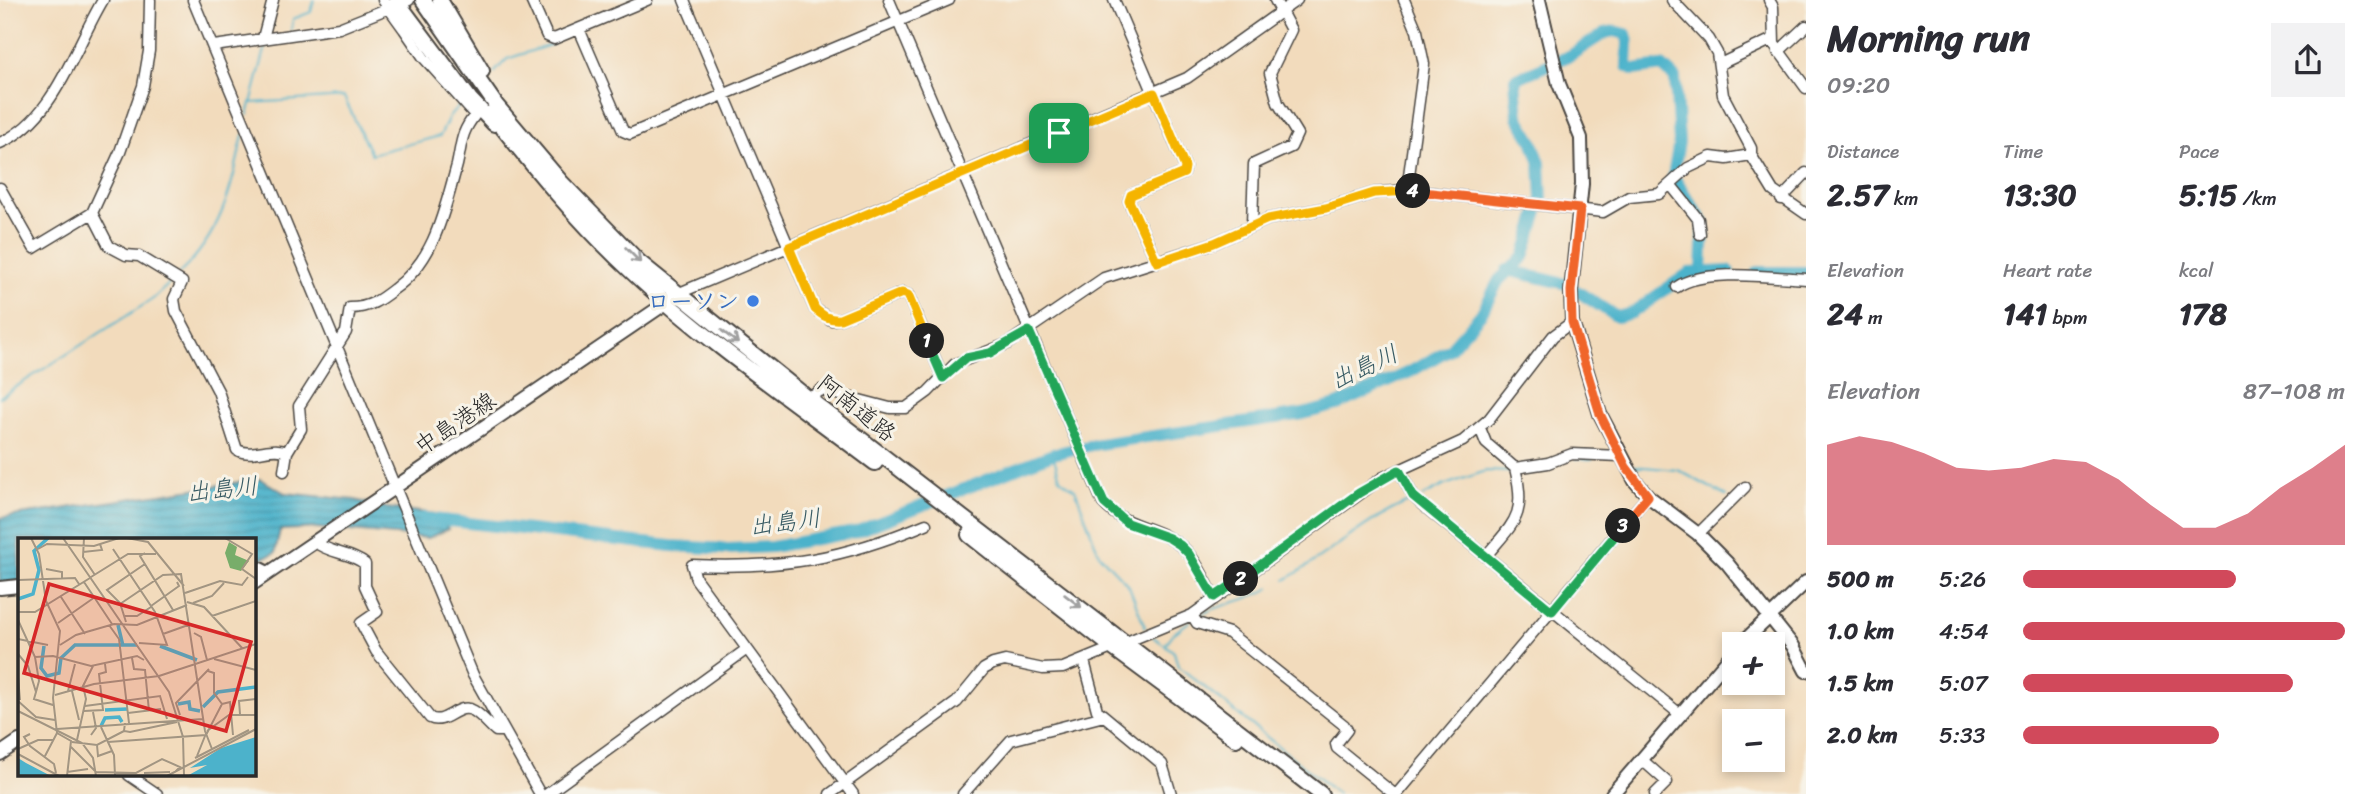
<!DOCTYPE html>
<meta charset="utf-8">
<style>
body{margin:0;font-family:Sriracha,"Klee One",sans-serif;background:#f2f2f3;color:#2b2b33;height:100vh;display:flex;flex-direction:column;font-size:26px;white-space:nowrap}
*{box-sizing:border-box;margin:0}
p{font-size:23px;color:#7c7c81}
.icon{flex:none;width:38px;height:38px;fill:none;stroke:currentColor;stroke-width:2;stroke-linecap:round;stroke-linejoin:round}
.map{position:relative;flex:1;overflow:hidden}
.panel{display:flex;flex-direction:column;background:#fff;width:560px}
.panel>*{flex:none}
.controls{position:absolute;left:1722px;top:632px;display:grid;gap:14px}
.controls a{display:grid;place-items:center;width:63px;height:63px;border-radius:0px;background:#fff;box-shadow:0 4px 10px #0003;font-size:35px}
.pin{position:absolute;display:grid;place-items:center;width:60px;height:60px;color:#fff;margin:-30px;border-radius:14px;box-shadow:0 4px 10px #0006}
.km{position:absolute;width:35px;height:35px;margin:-18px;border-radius:50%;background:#222;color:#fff;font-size:19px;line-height:35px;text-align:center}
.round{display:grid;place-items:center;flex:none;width:74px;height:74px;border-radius:0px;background:#f2f2f3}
.head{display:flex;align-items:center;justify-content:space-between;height:119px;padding:0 21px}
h1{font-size:38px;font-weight:700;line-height:52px}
.metrics{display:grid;grid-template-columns:repeat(3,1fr);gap:10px;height:119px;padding:7px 21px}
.metrics div{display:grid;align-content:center}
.metrics b{font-size:30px;font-weight:700}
.metrics small{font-size:19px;font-weight:400}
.metrics p{font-size:19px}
.chart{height:196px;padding:14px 21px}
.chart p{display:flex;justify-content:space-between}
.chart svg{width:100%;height:126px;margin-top:7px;fill:#d1495b;opacity:.7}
ul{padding:0 21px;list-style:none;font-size:23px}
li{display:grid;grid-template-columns:112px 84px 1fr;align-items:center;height:52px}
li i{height:18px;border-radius:9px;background:#d1495b}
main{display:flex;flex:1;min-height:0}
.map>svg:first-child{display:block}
.water{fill:url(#water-rules);stroke:#3c6e7b;stroke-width:2}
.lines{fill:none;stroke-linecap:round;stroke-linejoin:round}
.stream{stroke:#4cb2cb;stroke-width:2}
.river{stroke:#4cb2cb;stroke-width:12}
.minor-casing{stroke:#494541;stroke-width:13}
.major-casing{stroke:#494541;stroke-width:16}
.highway-casing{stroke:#494541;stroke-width:18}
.minor{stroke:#fff;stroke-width:10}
.major{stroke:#fff;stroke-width:12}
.highway{stroke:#fff;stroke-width:14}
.oneway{stroke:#a0a0a0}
.split-1-casing{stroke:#fff;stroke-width:14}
.split-2-casing{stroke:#fff;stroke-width:14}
.split-3-casing{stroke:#fff;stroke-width:14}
.split-4-casing{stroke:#fff;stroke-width:14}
.split-5-casing{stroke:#fff;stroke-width:14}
.split-1{stroke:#f5b400;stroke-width:9}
.split-2{stroke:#22a559;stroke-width:9}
.split-3{stroke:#22a559;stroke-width:9}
.split-4{stroke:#f0652b;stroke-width:9}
.split-5{stroke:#f5b400;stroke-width:9}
.shop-dot{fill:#3f7fe0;stroke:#f7f3e8;stroke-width:2.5}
.labels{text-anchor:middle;stroke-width:6;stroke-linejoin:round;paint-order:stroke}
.shop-label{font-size:23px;font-weight:bold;fill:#366cbe;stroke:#f7f3e8;text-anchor:end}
.street-label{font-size:23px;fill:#2b2b2b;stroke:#f7f3e8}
.water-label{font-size:24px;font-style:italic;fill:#375a63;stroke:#f7f3e8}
.inset-river{fill:none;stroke:#4cb2cb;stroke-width:3.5}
.inset-road{fill:none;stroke:#a29582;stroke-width:2}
.view{fill:#d62828;fill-opacity:0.15;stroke:#d62828;stroke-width:3.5}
.inset-edge{fill:none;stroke:#2b2b2b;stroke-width:3.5}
</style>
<main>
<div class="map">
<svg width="1806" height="794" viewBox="0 0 1806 794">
<defs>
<pattern id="water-rules" width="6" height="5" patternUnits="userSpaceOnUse" patternTransform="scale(1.75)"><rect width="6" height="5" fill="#4cb2cb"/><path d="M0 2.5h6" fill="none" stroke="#3f91a5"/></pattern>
</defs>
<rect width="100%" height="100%" fill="#f7f3e8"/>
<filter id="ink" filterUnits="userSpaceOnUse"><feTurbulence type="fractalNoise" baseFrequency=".0143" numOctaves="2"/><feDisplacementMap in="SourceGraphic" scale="14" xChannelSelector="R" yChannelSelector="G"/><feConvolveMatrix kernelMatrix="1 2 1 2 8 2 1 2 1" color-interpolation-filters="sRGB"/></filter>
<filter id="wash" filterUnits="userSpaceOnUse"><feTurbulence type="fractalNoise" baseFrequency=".00686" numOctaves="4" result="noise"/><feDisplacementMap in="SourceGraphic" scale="28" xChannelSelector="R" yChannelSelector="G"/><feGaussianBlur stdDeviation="1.57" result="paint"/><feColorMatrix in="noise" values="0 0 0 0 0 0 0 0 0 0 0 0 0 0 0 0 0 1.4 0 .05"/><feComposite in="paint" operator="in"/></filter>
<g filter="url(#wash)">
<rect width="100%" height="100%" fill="#f2dbbc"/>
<path class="water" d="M260,479L285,493L355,500L387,508L436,514L448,529L428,538L317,528L280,530L275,553L254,562V540H19V582L0,584V518Z"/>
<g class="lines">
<path class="stream" d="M291,30L293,19L311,12L314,0
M494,73L507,59L553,44
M251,103L344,97L371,154L440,136L449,117L460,105
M248,115L267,42
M179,274C222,233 231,190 243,135
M0,397L153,299L173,280
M1053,454L1060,479L1075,489L1099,554L1129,586L1145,627
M1577,459H1592
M1633,466L1678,470L1726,496
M1422,497L1445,485L1486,471L1513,472
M1285,580C1328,556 1364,520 1411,501
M1200,615C1223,603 1249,601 1270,588
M1153,637L1165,645L1173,634L1190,621
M1165,645L1174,652L1178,666L1338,794"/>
<path class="river" d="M1507,270L1566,284L1617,317L1632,313L1689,273L1729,271
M1757,272H1806
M424,518L671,546L728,549L772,547L855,532L1053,454L1092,445L1303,414L1337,405L1410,372L1450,349L1481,314L1499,280L1524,257L1542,199L1540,163L1532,140L1518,117L1515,79L1571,55L1605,33L1614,31L1626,34L1628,42L1627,66L1634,70L1662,66L1675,78L1679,142L1673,176L1704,223L1702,271"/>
</g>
</g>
<g filter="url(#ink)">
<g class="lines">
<g class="minor-casing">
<path id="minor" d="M193,0L473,675L540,794
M383,0L404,29
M531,0L547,36L554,39L647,0
M684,0L815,309L831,320L840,319L902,293L908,295L943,378
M889,0L1103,503C1125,528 1157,526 1181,546C1196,558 1205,581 1214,597
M1114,0L1185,167L1184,173L1131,195L1129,201L1157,262
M1404,0L1417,31L1424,64L1407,190
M1672,0L1709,39L1717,53L1723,95L1751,148V155L1773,191L1806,214
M1769,0L1773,7L1774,44L1806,88
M579,29L623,131L630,134L949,0
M263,38L273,0
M214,46L339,28L409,0
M1778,52L1806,26
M1720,64L1773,39
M0,143C55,119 74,48 103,0
M1670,184L1698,219L1700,234
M0,188L34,248L92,213L120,152L143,86L149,51L150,0
M1781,199L1806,173
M92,213L109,246L126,255L139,256L182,282L174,299L176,311L218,391L237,450C254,458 271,445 287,452
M1252,224L1254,164L1291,147L1297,134L1278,103L1270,73L1291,30L1275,0
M1677,287C1703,268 1773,277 1806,279
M677,294L1187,78L1297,0
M809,399L821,390L890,408H906L928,392L955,364L1007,344L1104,278L1214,243L1268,219L1326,208L1374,193L1407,190L1603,212L1629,197L1659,194L1688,168L1711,157L1727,159L1751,155
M1480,428L1486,443L1515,468C1527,516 1514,522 1486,556
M1515,468L1548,463L1572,454L1620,456
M1399,470L1413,496L1424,506L1681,715
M284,471L287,452L301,429L299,406L346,332L350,308C369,308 380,300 394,289C435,260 444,211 457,165C462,143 460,134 475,115L424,58L404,29L411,22
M1698,534L1745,487
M315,542C330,554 350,552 365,564V586L377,612L361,623L376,651L430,718C446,726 458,701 474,711C482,716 489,725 496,731H501
M1192,615L1197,623L1229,633L1344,725L1347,730L1336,744L1337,748L1394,794
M1084,661L1097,710L1162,764L1171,794
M1641,759L1667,782L1655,794
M129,775L157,794
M547,794L747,649
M830,794L957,702L984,669L993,664L1005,661L1043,669L1063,668L1192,615L1382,478L1463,441L1489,419L1553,336L1572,322
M853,794L696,579L692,565C783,569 842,559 926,524
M963,794L1011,740L1104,716
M1397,794L1648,496"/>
</g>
<g class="major-casing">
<path id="major" d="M1539,0L1559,84L1581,138L1582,184L1571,291L1572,322L1600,414L1635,481L1648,496L1698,534L1727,563L1793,646L1806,671
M254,566L268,573
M254,583L672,299
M0,588L19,586
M1741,644L1806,582
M0,754L19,741
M1612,794L1734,652"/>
</g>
<g class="highway-casing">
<path id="highway" d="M396,0L470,99L494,124
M423,0L496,105L562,183L639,262L809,399L1321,794
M440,0L482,71
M491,113C534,168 580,224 632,272C707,342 793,401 875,463
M969,535L1113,648L1236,739"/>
</g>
<use href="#minor" class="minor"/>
<use href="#major" class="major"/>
<use href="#highway" class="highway"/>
</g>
<defs><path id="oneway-shaft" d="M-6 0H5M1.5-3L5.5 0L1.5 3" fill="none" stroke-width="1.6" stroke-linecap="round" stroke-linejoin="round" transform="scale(1.75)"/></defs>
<g class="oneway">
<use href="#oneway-shaft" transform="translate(633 255) rotate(45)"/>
<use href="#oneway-shaft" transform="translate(730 337) rotate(38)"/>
<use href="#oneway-shaft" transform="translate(1073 601) rotate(37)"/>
</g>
</g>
<g class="lines" filter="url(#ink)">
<g class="split-1-casing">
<path id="split-1" d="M927,341L908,295L902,293L840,319C829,320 823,316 815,309L789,247L1059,133"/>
</g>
<g class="split-2-casing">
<path id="split-2" d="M927,341L943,378L966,358L990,353L1029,331L1104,503L1127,523L1169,538L1180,545L1189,554L1214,597L1241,579"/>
</g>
<g class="split-3-casing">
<path id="split-3" d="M1241,579L1359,493L1399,470L1413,496L1552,611L1623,526"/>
</g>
<g class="split-4-casing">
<path id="split-4" d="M1413,191L1580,209L1571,291L1572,322L1600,414L1626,467L1648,496L1623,526"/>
</g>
<g class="split-5-casing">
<path id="split-5" d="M1059,133L1154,93L1185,167L1184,173L1131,195L1129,201L1157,262L1214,243L1268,219L1326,208L1374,193L1413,191"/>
</g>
<use href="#split-1" class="split-1"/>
<use href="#split-2" class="split-2"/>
<use href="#split-3" class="split-3"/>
<use href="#split-4" class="split-4"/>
<use href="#split-5" class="split-5"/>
</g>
<circle class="shop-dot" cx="753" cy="301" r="7"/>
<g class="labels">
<g class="shop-label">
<text x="739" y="309">ローソン</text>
</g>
<g class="street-label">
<text transform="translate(857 408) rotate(38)" y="8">阿南道路</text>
<text transform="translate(455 423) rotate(-34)" y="8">中島港線</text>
</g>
<g class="water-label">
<text transform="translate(1364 367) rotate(-25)" y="8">出島川</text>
<text transform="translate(222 489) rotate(-6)" y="8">出島川</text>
<text transform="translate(785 522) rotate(-7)" y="8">出島川</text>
</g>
</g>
<g transform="translate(18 538)">
<rect width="238" height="238" fill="#f2dbbc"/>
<path d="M211,4L219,9L217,17L231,23L223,33L212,30L207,15Z" fill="#78ad6a"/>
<path d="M238,199V238H169L189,227L172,230L203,210ZM0,220L8,225L33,238H0Z" fill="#4cb2cb"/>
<path class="inset-river" d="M0,61L15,56L21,32L16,13L30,0M100,87L105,108M26,108L23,130L29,138L41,135L43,120L57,107H119M142,108L179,122M160,166L171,164L172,171L182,173M185,169L200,154L238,149M87,172L109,171M83,188L87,180L101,179L104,184"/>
<path class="inset-road" d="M13,0L21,16L28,63L42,93L35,160L39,195L53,203L49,238M45,0L151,154L165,199L166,238M66,0L65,19L77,37M109,0L130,4L166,48M207,0L234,16L224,31L238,41M20,11L29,6L76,8L101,0M95,11L137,74L149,107L121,105M65,14L84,12L82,6M127,15L122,18L155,72M28,31L44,34V41M73,39L110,16H138M0,42L57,40L61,46M66,44L94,86M167,55L202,43L224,47L230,39M43,59L67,96M169,64L186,69L225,111M175,65L194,58L206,45M102,66L145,37L163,36L187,193L194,211M133,68L161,48L159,44M0,74H17L72,40M107,78H119L133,69M194,78L238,63M0,82L17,119L21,143L18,154M108,84L102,65L89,52L127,26M40,85L77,59M91,87L101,101L111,185M176,95L183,99L189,122M145,96L173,86M0,101L30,107M42,107L58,97L96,86L119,87L169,67M0,116L10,128L18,154L16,161L35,167M17,119L35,118L73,128L119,118L126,122M114,120L116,131L127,132L131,173M196,121L238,132M190,133L196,135V155L204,166M141,138L238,106M0,139L2,162M50,153L57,126M54,153L61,182M37,157L76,146L141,138M0,163L18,179L37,182M204,166L212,164L215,197M67,168L142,158L149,181M0,173L64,205L75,220L78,238M66,173L85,172L81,136L88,134L87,126M110,175L143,171M222,176L221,163L238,161M162,177L158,165L191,131M107,185L106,193L112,194L159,184M83,189L96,217L97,237M39,191L185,181M189,193L211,177H238M12,196L6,199L12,208L36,226L38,235M73,197L78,190L75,174M59,202L68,161L65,148L75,128M54,204L79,207L106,193M90,204L188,197L204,166M79,207L80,218L94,213M53,209L78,234L118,235L144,221L162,229L157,234M0,211L20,202H36M0,216L41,238M27,218L39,195M179,218L187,198M177,220L231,192M49,234L70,231M126,235L152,234M149,238L238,191"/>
<path class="view" d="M31,46L233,104L208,193L6,135Z"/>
<rect width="238" height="238" class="inset-edge"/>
</g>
</svg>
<div class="controls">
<a>+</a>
<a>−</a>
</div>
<div class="pin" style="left:1059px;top:133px;background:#1e9e55"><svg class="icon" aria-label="arrive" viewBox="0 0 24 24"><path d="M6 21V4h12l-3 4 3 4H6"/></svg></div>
<b class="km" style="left:927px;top:341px">1</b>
<b class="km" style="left:1241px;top:579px">2</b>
<b class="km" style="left:1623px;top:526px">3</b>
<b class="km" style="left:1413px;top:191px">4</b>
</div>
<section class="panel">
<div class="head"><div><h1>Morning run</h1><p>09:20</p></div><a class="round"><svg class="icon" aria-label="share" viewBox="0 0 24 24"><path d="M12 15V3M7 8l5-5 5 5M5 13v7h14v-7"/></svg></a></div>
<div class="metrics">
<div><p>Distance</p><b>2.57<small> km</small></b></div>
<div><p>Time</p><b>13:30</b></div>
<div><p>Pace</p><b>5:15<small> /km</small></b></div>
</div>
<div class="metrics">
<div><p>Elevation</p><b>24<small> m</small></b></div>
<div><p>Heart rate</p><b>141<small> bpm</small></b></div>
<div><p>kcal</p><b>178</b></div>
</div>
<div class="chart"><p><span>Elevation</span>87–108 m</p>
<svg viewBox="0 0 160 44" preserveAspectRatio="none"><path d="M0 44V9L10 6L20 8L30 12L40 17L50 18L60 17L70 14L80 15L90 21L100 30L110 38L120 38L130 33L140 24L150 17L160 9V44z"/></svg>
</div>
<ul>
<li><b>500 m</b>5:26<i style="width:66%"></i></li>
<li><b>1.0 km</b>4:54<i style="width:100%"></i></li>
<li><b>1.5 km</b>5:07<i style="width:84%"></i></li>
<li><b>2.0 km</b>5:33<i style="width:61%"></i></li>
</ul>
</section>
</main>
